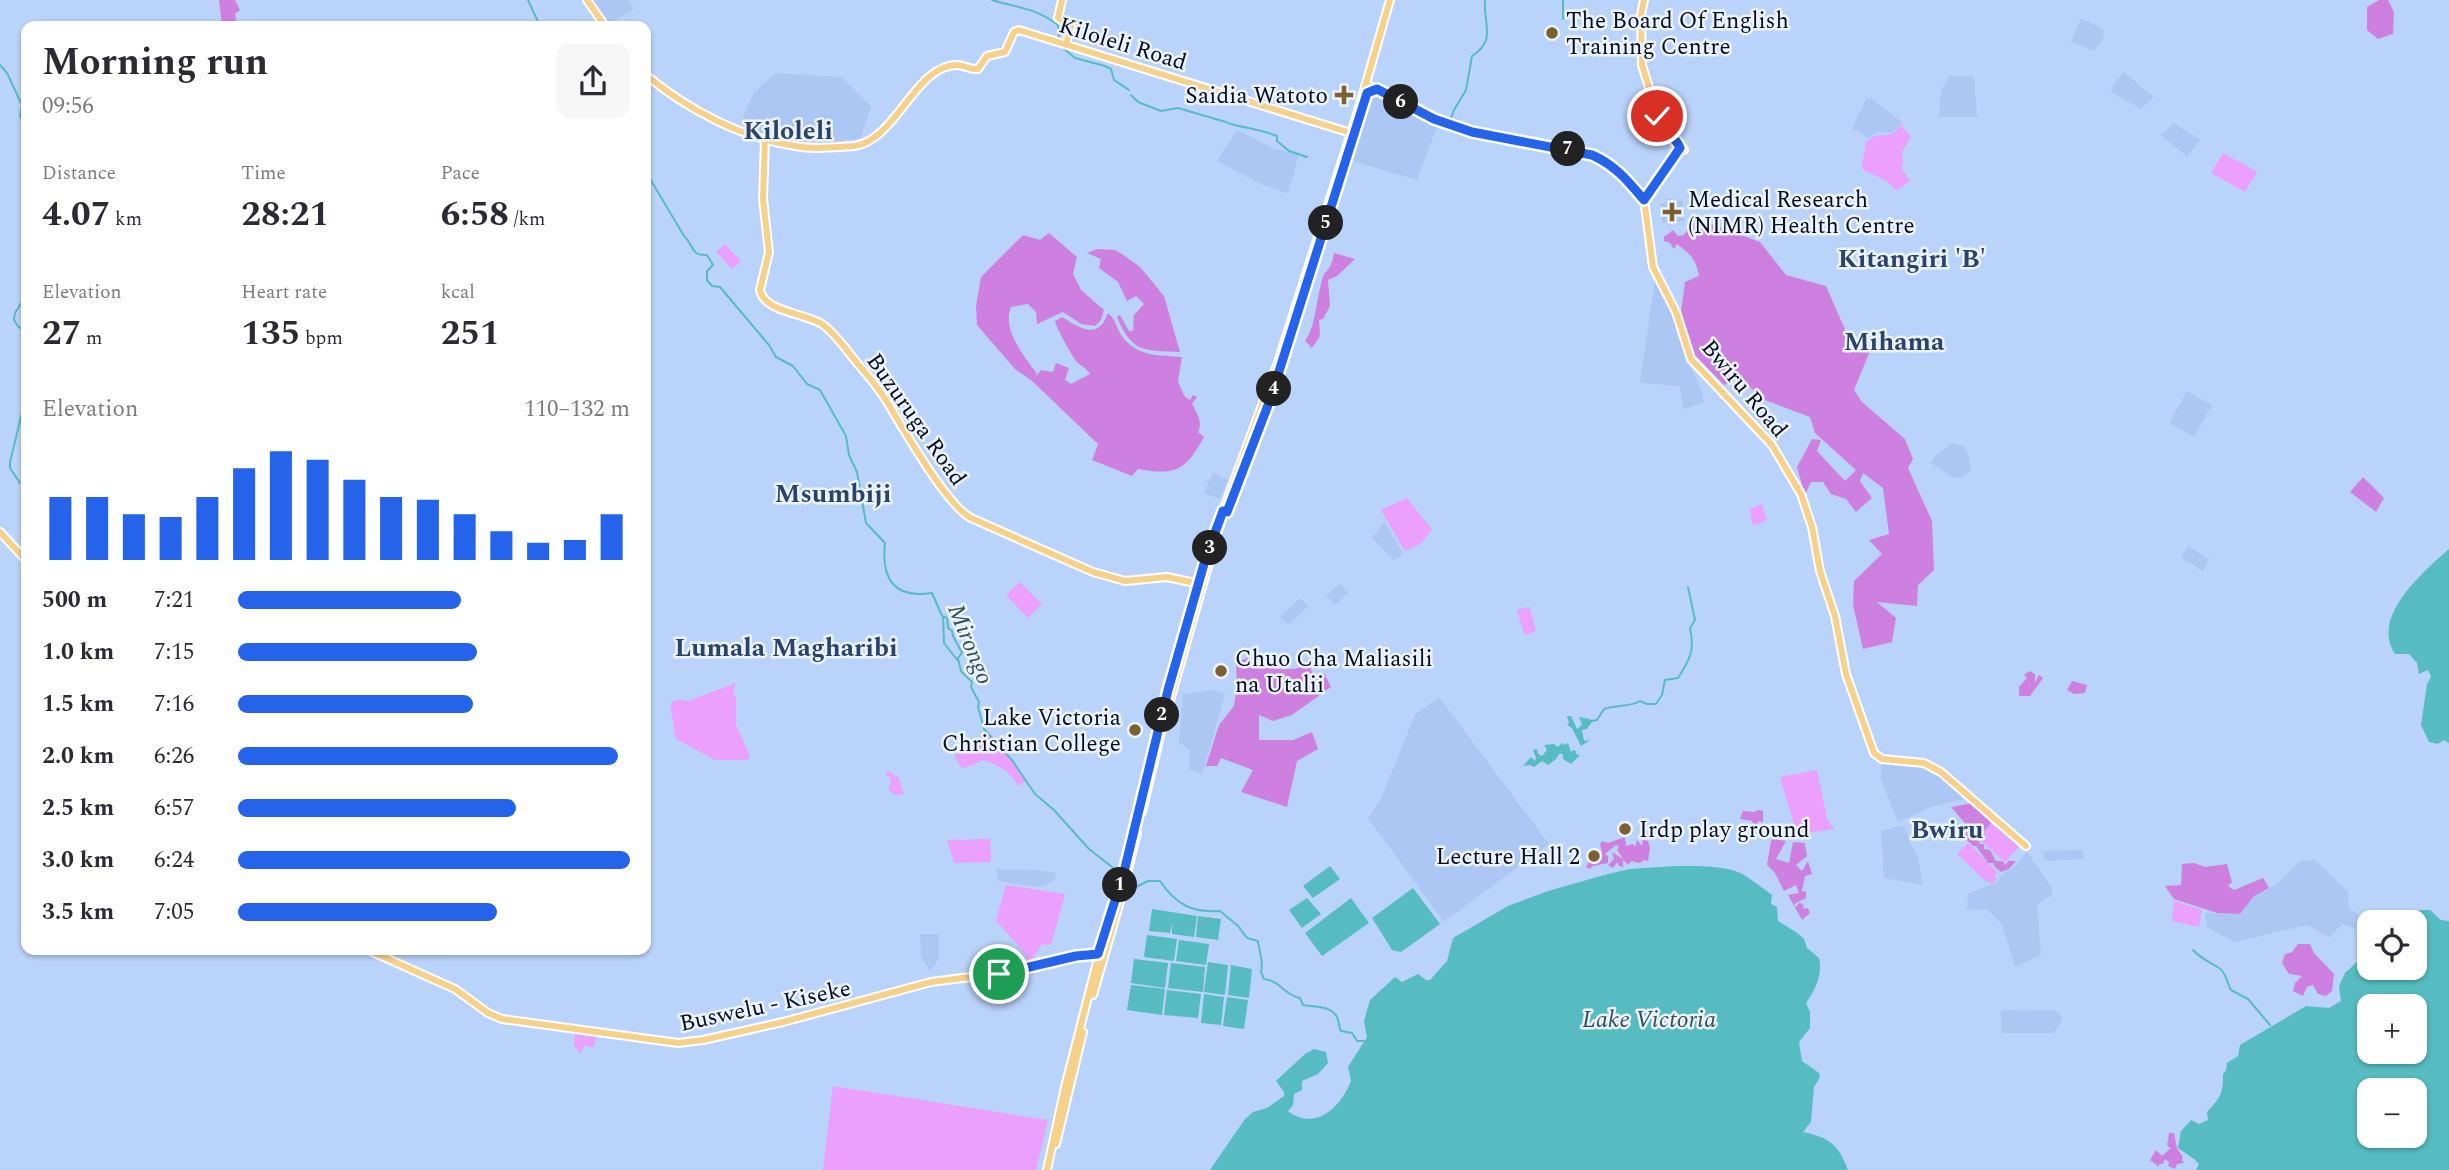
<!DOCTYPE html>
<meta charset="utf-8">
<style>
body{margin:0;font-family:Spectral,serif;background:#f7f7f7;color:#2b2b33;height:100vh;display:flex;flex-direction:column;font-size:26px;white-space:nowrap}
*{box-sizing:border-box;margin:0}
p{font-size:23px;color:#7c7c81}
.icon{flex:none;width:38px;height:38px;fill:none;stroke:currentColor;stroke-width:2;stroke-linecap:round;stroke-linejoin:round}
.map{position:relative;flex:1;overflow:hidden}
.side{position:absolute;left:21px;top:21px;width:630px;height:934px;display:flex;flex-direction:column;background:#fff;border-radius:14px;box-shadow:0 2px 5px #0004}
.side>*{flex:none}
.buttons{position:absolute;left:2357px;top:910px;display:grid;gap:14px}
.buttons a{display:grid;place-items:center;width:70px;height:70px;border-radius:14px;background:#fff;box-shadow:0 2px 5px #0004;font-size:35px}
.pin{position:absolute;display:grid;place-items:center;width:60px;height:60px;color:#fff;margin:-30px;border:4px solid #fff;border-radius:50%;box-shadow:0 2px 7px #0007}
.km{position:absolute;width:35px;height:35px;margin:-18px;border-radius:50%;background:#222;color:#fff;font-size:19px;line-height:35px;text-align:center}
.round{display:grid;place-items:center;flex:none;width:74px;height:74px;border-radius:14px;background:#f7f7f7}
.headline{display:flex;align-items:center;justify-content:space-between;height:119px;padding:0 21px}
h1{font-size:38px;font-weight:700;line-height:52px}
.metrics{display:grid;grid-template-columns:repeat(3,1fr);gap:10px;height:119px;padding:7px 21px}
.metrics div{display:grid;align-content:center}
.metrics b{font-size:35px;font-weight:700}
.metrics small{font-size:19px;font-weight:400}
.metrics p{font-size:19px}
.chart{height:196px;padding:14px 21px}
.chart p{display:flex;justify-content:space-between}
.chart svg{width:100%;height:126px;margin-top:7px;stroke:#2563eb;stroke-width:6}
ul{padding:0 21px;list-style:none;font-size:23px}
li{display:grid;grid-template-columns:112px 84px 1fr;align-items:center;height:52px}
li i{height:18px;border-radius:9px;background:#2563eb}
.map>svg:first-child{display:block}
.built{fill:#acc7f4}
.green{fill:#eaa0fc}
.forest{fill:#ce80e1}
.water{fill:#56bcc1;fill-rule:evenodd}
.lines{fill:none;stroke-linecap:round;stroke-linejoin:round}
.stream{stroke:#56bcc1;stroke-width:2}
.major-casing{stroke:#fff;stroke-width:10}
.major{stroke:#f5d18c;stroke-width:6}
.route-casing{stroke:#fff;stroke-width:14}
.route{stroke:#2563eb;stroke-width:9}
.poi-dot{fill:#7b6032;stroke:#ecf3fd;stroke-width:2.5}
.labels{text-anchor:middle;stroke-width:5;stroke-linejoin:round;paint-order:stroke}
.poi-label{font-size:23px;fill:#040d1d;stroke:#ecf3fd;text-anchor:start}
.street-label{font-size:23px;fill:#040d1d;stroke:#ecf3fd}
.water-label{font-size:24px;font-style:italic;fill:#315153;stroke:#ecf3fd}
.quarter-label{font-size:26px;font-weight:bold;fill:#2a436c;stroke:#ecf3fd}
</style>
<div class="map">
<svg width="2449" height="1170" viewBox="0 0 2449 1170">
<rect width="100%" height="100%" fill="#bad3fa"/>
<path class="built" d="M591,0H629L634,9L607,25Z
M2081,18L2103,29L2104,37L2094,51L2071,42Z
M2123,72L2154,97L2141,109L2111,92L2113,86Z
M775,73L841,77L871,106L861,138L813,144L751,133L743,116L754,93Z
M1950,75L1974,77L1977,117H1939L1941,91Z
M1373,92L1438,124L1417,180L1349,160Z
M1871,98L1902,122L1893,133L1878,132L1868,138L1852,128L1866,100Z
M2174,123L2200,140L2187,157L2161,135Z
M1237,130L1274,149L1299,154L1288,193L1263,185L1217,161Z
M1666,198L1683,201L1684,221L1663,223L1659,203H1666Z
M1655,281L1677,320L1690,365L1702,391L1704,402L1684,409L1679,386L1641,383L1640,381Z
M2187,391L2212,405L2194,437L2169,423Z
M1952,443L1963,446L1968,455L1971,470L1964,477L1953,478L1931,463L1936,455Z
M1213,472L1228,480L1219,499L1204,493Z
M1384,521L1403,554L1394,561L1372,538Z
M2188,546L2209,559L2203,571L2181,558Z
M1340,583L1348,593L1335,605L1326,595Z
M1300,598L1308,606L1288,625L1280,617Z
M1211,690L1225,694L1202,775L1189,769L1190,750L1179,743L1183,694Z
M1439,697L1549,844L1444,922L1368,818L1380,801L1415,715Z
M1883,763L1926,766L1941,775L1969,798L1931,807L1898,822L1880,777Z
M1897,826L1904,827L1918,859L1923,885L1884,878L1881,831Z
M2083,850V859L2045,861L2043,851Z
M2027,852L2052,888V895L2037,905L2041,955L2015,967L2002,924L1988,910L1967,909L1968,893L1996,883L2004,873L2015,867Z
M2315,860L2348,892L2349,909L2363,917L2355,929L2343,924L2329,937L2307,925L2234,942L2207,927L2205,913L2240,914L2254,896L2277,884L2300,861Z
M996,869L1036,870L1057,873L1052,882L1039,887L998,881Z
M920,934H939V959L930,971L921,956Z
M2054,1010L2063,1018L2054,1033H2002L2001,1011Z"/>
<path class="green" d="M1901,125L1911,137L1902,152L1903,163L1901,168L1910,180L1897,191L1885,180L1863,170L1862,164L1866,142L1874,136L1893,134Z
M2223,153L2257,172L2245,192L2211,173Z
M725,244L741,261L732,269L716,252Z
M1407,498L1432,530L1420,544L1405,551L1381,510Z
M1762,504L1767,520L1753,526L1750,509Z
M1020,582L1042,604L1028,618L1006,595Z
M1529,607L1536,631L1524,635L1517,610Z
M736,683L733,691L736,698V725L750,756L747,760H715L676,739L670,704L676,700L688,701Z
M987,732C1000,749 1015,763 1026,781L1018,786C1012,773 997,764 983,760L962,769L954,756Z
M1817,770L1827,818L1834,829L1797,834L1780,777Z
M887,771L894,774L895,777L898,776L904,794L896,795L888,790L891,783L890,777L886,776Z
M1991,823L2019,847L2005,862L1979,839Z
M990,839L991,862L954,863L947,840Z
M1968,843L1997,872L1994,876L1997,879L1992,884L1989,881L1987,882L1957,854Z
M1006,885L1065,894L1051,945L1042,944L1030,963L1021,948L996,921Z
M2174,901L2202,910L2199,927L2172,921Z
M575,1033L586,1036V1044L587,1036L585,1033L595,1034L596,1041L593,1048L585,1045L580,1054L574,1045Z
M833,1086L1048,1120L1036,1170H823Z"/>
<path class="forest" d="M219,0H235L240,10L235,14L237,26H222Z
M2379,0H2388L2394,12L2393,34L2378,39L2367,30V7Z
M1703,221L1760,242L1786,275L1826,286L1850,341L1870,351L1854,390L1862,402L1905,439L1913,459L1908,468L1932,521L1934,570L1918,585L1917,606L1877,602L1896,618L1892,642L1863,649L1853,605L1854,581L1882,554L1869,540L1889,534L1883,488L1863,473L1860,481L1872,498L1856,512L1846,499L1831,494L1823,482H1811L1805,495L1797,467L1812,439L1821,440L1817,451L1845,481L1856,470L1815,433L1810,417L1765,400L1739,378L1724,385L1695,355L1681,312L1685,282L1699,276C1696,259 1690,254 1677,244L1674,249L1670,243L1664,241V237L1673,230L1678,236L1684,235L1691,223Z
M1049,233L1077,257L1073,274L1081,290L1104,310L1101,320L1095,326L1081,324L1063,312L1037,324L1036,312L1028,304L1011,307C1002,330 1024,356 1037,374L1034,379L1041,370L1053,372L1056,363L1069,368L1065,380L1071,384L1090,374C1086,368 1083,367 1078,363C1073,359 1056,327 1055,321L1062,317C1080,328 1098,341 1108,313C1116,319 1116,328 1122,336C1136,357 1159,355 1182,357L1178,382L1185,397L1190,400L1193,395L1197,397L1192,404C1197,413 1203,422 1198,432L1204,437C1186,470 1176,476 1138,469L1132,476L1092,460L1098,444L1032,381L1015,369L977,325L976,306L981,277L1023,235L1040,240Z
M1097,249L1115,250L1125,256L1140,267L1164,296L1180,352C1145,350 1132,354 1117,317L1120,315L1129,331H1133L1134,315L1144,304L1136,296L1127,301L1118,282L1099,268L1101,259L1087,253Z
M1334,253L1355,259L1337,276L1328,280L1330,306L1323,319L1319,320L1320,336L1312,348L1305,341C1317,324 1316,297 1323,277C1326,269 1324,276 1329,268C1332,264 1333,258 1334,253Z
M2363,477L2384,498L2376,512L2350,492Z
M1248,658C1271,669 1284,673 1309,665L1314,676L1324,673L1331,687L1292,715L1273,721L1259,715V740H1293L1312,732L1318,749L1297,761L1287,807L1241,792L1253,770L1221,758L1217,766H1206L1219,725L1234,706L1237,685L1236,662Z
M2030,671L2035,674V683L2039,675L2043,678L2030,696H2019V687L2027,678L2024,675Z
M2072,681L2087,685L2085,693L2074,694L2067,690Z
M1973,803L1991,823L1979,838L1980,844H1984V849L1990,850L1996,861H2002L2006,865L2008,861H2016L2009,869L2001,872L1995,867L1993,863H1988L1976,846H1973L1963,836L1970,829L1951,807Z
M1758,810L1763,811V822L1758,821V825L1753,824L1752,821L1740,819L1743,811L1754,812Z
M1625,837L1626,846L1633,844L1635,847L1637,840L1642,846L1643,840L1648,841L1650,848L1648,861L1644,860L1640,863L1631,861L1629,865L1623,860V867L1619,866L1617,862L1613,868L1608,865L1614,859L1612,852L1623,859L1617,850L1619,846L1616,845L1605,854L1608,856V863L1593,866L1590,869L1586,867L1589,862L1598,859V855L1600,853H1602L1600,844L1602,841L1608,843Z
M1773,839L1786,841L1776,859L1789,863L1793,842L1805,843L1807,856L1796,865L1802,871L1808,861L1812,874L1805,876L1802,891L1806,892V898L1794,904L1796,907L1799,903L1803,904L1804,909L1808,908L1810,913L1802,920L1788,895L1799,893L1796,885L1784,891L1775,873L1767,865L1771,841Z
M2194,863L2205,867L2227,864L2232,882L2228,886L2234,890L2263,878L2269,888L2254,896L2240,914L2217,913L2174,899L2165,886L2181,885L2182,864Z
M2298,944H2310L2314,953L2334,974L2332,991L2326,996L2318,994L2313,985L2307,987L2303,996L2293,991L2295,983L2302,976L2289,974L2282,963L2285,954L2292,952Z
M2169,1133H2174L2177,1148L2183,1157L2182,1160L2184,1163L2177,1164L2175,1169L2168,1166L2169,1162L2165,1159L2163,1164H2159V1167L2150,1160L2156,1150L2162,1156L2171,1148L2167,1146Z"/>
<path class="water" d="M2449,549V743L2444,740L2438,744L2429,742L2421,725L2427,684L2431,677L2428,670L2419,674L2417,663L2409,654H2395C2370,617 2423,572 2449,549Z
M1567,716H1571L1577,729L1582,725L1579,717L1590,719L1592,722L1587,729L1582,730L1584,741L1590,740L1581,746L1572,728L1567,725L1569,723Z
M1562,743L1564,745L1568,743L1571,752L1573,750L1576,751V754L1580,755L1571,764L1563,759V755L1560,753L1556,759L1548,765L1542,761L1534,767L1530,765L1523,766L1531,757L1535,761L1536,758L1533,750L1537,749L1538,754L1542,756L1547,750L1544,745L1554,744L1558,747Z
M1330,866L1340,879L1313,898L1303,886Z
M1676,866C1695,866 1728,865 1744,875C1754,881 1762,888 1772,895L1771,904L1777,907L1778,921L1796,932L1804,939L1807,948L1819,958C1823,974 1815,990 1806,1003L1810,1012V1028L1799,1042L1802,1061L1819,1073L1820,1077L1814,1087L1811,1122L1803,1132C1829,1138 1838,1143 1848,1170H1210L1245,1119L1253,1112L1267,1108L1284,1096V1092L1276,1081L1305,1054L1314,1049L1326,1052L1328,1063L1318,1074L1302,1081V1090L1294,1094L1293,1105L1288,1111C1315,1132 1341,1107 1351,1081L1348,1067L1367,1037L1364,1021L1370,1000L1395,977L1402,982L1418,974L1426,980H1430L1447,961L1453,938L1508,906L1548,891L1608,874L1630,869Z
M1413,888L1440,924L1401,952L1392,950L1372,918Z
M1307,898L1321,914L1302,928L1289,910Z
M1351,898L1369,923L1322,956L1305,933Z
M1152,909L1197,916L1194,937L1172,934V924L1170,933L1149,931Z
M2421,910H2430L2441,920L2449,921V1170H2196L2199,1164L2194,1159L2178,1148L2181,1131L2191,1120L2199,1124L2208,1120L2207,1112C2221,1097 2223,1094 2223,1074L2226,1071L2227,1063L2238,1056L2240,1045L2306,1006L2329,1008L2341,1001L2339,986L2345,973L2369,951L2370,968H2415V922H2404L2411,915ZM2370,1006H2415V1052H2370ZM2370,1090H2415V1136H2370Z
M1198,916L1221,919L1218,940L1196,937Z
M1147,935L1177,939L1174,961L1144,957Z
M1179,940L1209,944L1206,965L1176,961Z
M1134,959L1168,963L1165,988L1131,983Z
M1208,962L1228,965L1225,995L1204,992Z
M1171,963L1205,967L1203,992L1168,988Z
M1231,965L1252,969L1249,998L1228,995Z
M1131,985L1165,989L1162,1015L1127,1010Z
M1167,990L1201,994L1198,1018L1164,1015Z
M1204,994L1224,997L1221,1025L1201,1023Z
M1227,997L1248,1000L1244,1029L1223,1026Z"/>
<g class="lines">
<path class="stream" d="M528,0L540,26
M992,0C1018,8 1034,7 1058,25L1059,38
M1563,0V19
M1061,46L1075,58L1105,66L1111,69L1114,80L1129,90
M0,65L7,73L22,105L20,116L26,132
M1131,95L1138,102L1161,111L1178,108L1226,122
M1450,121L1454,110L1466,90L1472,56C1497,40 1483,24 1485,0
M1228,123C1243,128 1264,130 1277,136V141L1289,151L1307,157
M646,172L684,236C695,246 690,256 707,255L713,265L707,271V280L712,286L720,287L769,345L776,357L793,366L807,384L820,390L846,436L849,455L857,472L866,523L885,543C881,579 894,599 932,593L942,616L947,618L948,628L952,631L953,636L962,653L958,658L961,671L972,682L971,687L979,702L978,707L984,729L1012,760L1035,794L1054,810L1089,849L1121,874
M26,286L25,297L15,313L14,320L17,325L26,333
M26,359V364
M20,483L10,468V462L26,396
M943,617L944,643L958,661
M1591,721L1597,720L1604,709C1616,705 1631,707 1640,701L1647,704H1656L1662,695L1665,680L1678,678C1690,659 1695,651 1690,628L1695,620L1688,587
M1127,880L1134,888L1148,881H1160C1176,905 1193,913 1220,911L1238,926L1247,938L1258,941C1259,951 1264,962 1261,972L1264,979C1279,980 1286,996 1300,998L1303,1005C1314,1007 1334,1005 1338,1020C1339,1024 1339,1027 1341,1031L1352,1033L1357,1041H1364
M2193,950C2201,959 2210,962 2219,968C2226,972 2227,983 2231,990L2248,999L2270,1025"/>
<g class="major-casing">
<path id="major" d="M587,0L605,26
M1062,0L1058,18L1071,26L1066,44
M1644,0L1641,15L1642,65L1661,126L1682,147
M646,75C688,110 742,138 795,146C815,150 835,147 855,146C897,139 915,65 957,65C964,65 970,70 978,69L987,56L1005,52L1014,32L1019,30L1354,134
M1366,84L1434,119L1472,132L1592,155L1604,160L1626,178L1644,199L1653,267L1676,312L1691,359L1772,445L1801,494L1812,527L1820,571L1835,616L1846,674L1874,753L1882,759L1924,763L1941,772L2026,846
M765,139L763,199L769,252L760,290C764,312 804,313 822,324C836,334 847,351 858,364C868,376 879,388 887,402C903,428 947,506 971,518L1093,572L1125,581L1167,577L1200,584
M1644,199L1680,149L1684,150L1682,147
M1251,451L1283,364L1338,185
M0,532L26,560
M1142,812L1160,736L1211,556
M368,950L455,989L488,1013L502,1019L678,1043L703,1040L783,1022L931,982L1010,972L1081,955L1099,954
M1093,995L1121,898L1137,833
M1056,1144L1083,1032
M1047,1170L1065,1087L1099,954L1117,897L1158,727L1206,557L1278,362L1358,111L1390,0"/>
</g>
<use href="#major" class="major"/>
</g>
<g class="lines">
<g class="route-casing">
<path id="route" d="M999,974L1076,956L1098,954L1124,872L1168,690L1206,557L1223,511L1227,512L1270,400L1367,93L1377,89L1434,119L1472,132L1592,155C1615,165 1628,181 1644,200L1680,148C1675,135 1662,131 1657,116"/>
</g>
<use href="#route" class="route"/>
</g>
<g class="poi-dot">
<circle cx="1552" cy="33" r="7"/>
<path d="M1340.5 84.5h7v7h7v7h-7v7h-7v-7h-7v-7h7z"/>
<path d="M1668.5 201.5h7v7h7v7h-7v7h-7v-7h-7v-7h7z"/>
<circle cx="1221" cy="671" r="7"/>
<circle cx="1135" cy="730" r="7"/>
<circle cx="1625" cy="829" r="7"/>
<circle cx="1594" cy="856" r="7"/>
</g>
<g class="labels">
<g class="poi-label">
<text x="1566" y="28">The Board Of English<tspan x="1566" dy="26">Training Centre</tspan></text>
<text x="1328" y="103" text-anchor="end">Saidia Watoto</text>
<text x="1688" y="207">Medical Research<tspan x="1688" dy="26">(NIMR) Health Centre</tspan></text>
<text x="1235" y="666">Chuo Cha Maliasili<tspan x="1235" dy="26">na Utalii</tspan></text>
<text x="1121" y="725" text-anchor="end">Lake Victoria<tspan x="1121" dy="26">Christian College</tspan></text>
<text x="1639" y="837">Irdp play ground</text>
<text x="1580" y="864" text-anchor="end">Lecture Hall 2</text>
</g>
<g class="street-label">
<text transform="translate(1123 43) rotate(17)" y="8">Kiloleli Road</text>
<text transform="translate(1745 388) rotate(50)" y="8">Bwiru Road</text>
<text transform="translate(917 419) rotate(55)" y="8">Buzuruga Road</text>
<text transform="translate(765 1005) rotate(-12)" y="8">Buswelu - Kiseke</text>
</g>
<g class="water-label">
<text transform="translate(971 644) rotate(68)" y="8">Mirongo</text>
<text x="1649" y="1027">Lake Victoria</text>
</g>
<g class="quarter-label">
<text x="788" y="139">Kiloleli</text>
<text x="1912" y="267">Kitangiri 'B'</text>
<text x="1894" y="350">Mihama</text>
<text x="833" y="502">Msumbiji</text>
<text x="786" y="656">Lumala Magharibi</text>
<text x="1947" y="838">Bwiru</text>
</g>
</g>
</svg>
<div class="buttons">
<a><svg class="icon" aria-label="locate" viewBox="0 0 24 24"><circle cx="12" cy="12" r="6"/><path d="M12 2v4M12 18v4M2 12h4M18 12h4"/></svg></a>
<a>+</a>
<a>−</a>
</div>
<div class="pin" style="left:999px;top:974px;background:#1e9e55"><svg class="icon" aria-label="arrive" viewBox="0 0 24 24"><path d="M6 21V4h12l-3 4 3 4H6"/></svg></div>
<div class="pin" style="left:1657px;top:116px;background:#d93025"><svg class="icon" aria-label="check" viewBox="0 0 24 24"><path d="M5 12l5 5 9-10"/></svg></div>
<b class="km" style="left:1120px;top:885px">1</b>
<b class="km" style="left:1162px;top:715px">2</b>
<b class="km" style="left:1210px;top:548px">3</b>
<b class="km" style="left:1274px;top:389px">4</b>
<b class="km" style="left:1326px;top:223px">5</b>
<b class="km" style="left:1401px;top:102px">6</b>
<b class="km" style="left:1568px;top:149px">7</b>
<section class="side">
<div class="headline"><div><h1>Morning run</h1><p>09:56</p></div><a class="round"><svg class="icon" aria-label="share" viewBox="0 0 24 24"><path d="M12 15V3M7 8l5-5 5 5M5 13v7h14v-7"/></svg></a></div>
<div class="metrics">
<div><p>Distance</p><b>4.07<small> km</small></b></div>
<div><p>Time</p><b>28:21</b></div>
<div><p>Pace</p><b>6:58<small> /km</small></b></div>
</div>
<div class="metrics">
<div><p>Elevation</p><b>27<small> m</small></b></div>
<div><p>Heart rate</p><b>135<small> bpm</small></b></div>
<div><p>kcal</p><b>251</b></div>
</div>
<div class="chart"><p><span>Elevation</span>110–132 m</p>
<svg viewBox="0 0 160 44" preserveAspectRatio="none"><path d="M5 44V22M15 44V22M25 44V28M35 44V29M45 44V22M55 44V12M65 44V6M75 44V9M85 44V16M95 44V22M105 44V23M115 44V28M125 44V34M135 44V38M145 44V37M155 44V28"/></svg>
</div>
<ul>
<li><b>500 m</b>7:21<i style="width:57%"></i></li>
<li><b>1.0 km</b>7:15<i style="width:61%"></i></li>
<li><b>1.5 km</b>7:16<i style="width:60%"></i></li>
<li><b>2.0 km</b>6:26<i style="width:97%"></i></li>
<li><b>2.5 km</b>6:57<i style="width:71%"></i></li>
<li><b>3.0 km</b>6:24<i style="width:100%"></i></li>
<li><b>3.5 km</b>7:05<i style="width:66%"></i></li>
</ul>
</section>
</div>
